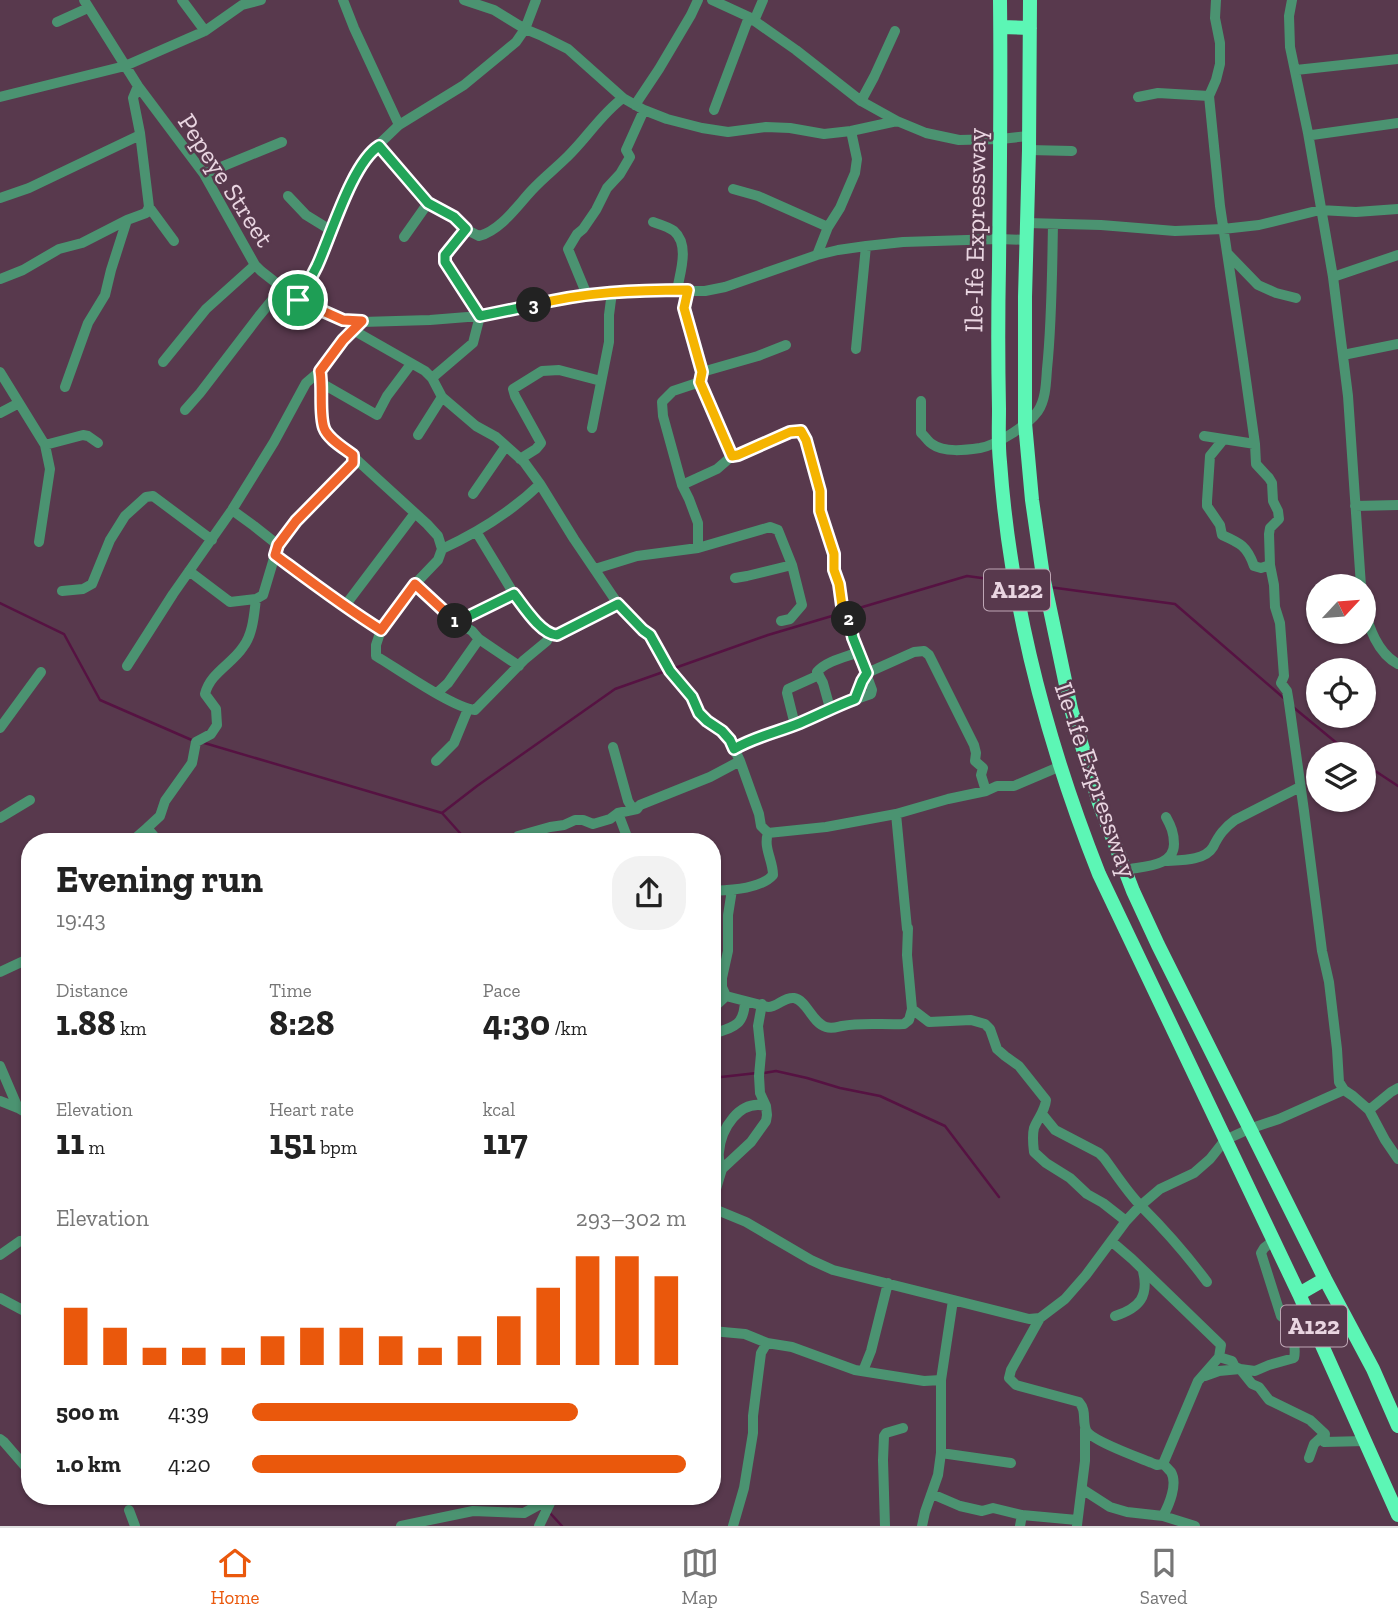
<!DOCTYPE html>
<meta charset="utf-8">
<style>
body{margin:0;font-family:"Zilla Slab",serif;background:#f2f2f2;color:#222;height:100vh;display:flex;flex-direction:column;font-size:26px;white-space:nowrap}
*{box-sizing:border-box;margin:0}
p{font-size:23px;color:#767676}
.icon{flex:none;width:38px;height:38px;fill:none;stroke:currentColor;stroke-width:2;stroke-linecap:round;stroke-linejoin:round}
.map{position:relative;flex:1;overflow:hidden}
.sheet{position:absolute;left:21px;top:833px;width:700px;height:672px;display:flex;flex-direction:column;background:#fff;border-radius:28px;box-shadow:0 2px 5px #0004}
.sheet>*{flex:none}
.needle{width:46px;rotate:64deg}
.buttons{position:absolute;left:1306px;top:574px;display:grid;gap:14px}
.buttons a{display:grid;place-items:center;width:70px;height:70px;border-radius:50%;background:#fff;box-shadow:0 2px 5px #0004;font-size:35px}
.pin{position:absolute;display:grid;place-items:center;width:60px;height:60px;color:#fff;margin:-30px;border:4px solid #fff;border-radius:50%;box-shadow:0 2px 7px #0007}
.km{position:absolute;width:35px;height:35px;margin:-18px;border-radius:50%;background:#222;color:#fff;font-size:19px;line-height:35px;text-align:center}
.round{display:grid;place-items:center;flex:none;width:74px;height:74px;border-radius:28px;background:#f2f2f2}
.summary{display:flex;align-items:center;justify-content:space-between;height:119px;padding:0 35px}
h1{font-size:38px;font-weight:800;line-height:52px}
.stats{display:grid;grid-template-columns:repeat(3,1fr);gap:10px;height:119px;padding:7px 35px}
.stats div{display:grid;align-content:center}
.stats b{font-size:35px;font-weight:800}
.stats small{font-size:19px;font-weight:400}
.stats p{font-size:19px}
.chart{height:196px;padding:14px 35px}
.chart p{display:flex;justify-content:space-between}
.chart svg{width:100%;height:126px;margin-top:7px;stroke:#ea580c;stroke-width:6}
ul{padding:0 35px;list-style:none;font-size:23px}
li{display:grid;grid-template-columns:112px 84px 1fr;align-items:center;height:52px}
li i{height:18px;border-radius:9px;background:#ea580c}
.dock{display:flex;justify-content:space-around;align-items:center;height:98px;border-top:2px solid #e0e0e0;background:#fff;font-size:19px;color:#767676}
.dock a{display:grid;justify-items:center;gap:4px}
.dock .current{color:#ea580c}
.map>svg:first-child{display:block}
.lines{fill:none;stroke-linecap:round;stroke-linejoin:round}
.stream{stroke:#561242;stroke-width:2.5}
.minor{stroke:#4b9371;stroke-width:10}
.highway{stroke:#5cf6b5;stroke-width:14}
.split-1-casing{stroke:#fff;stroke-width:14}
.split-2-casing{stroke:#fff;stroke-width:14}
.split-3-casing{stroke:#fff;stroke-width:14}
.split-4-casing{stroke:#fff;stroke-width:14}
.split-1{stroke:#f0652b;stroke-width:9}
.split-2{stroke:#22a559;stroke-width:9}
.split-3{stroke:#f5b400;stroke-width:9}
.split-4{stroke:#22a559;stroke-width:9}
.labels{text-anchor:middle;stroke-width:5;stroke-linejoin:round;paint-order:stroke}
.shield{fill:#58394d;stroke:#bea6b5;stroke-width:2}
.shield-label{font-size:24px;font-weight:bold;fill:#e9d5e1}
.street-label{font-size:26px;fill:#e9d5e1;stroke:#58394d}
</style>
<div class="map">
<svg width="1398" height="1526" viewBox="0 0 1398 1526">
<rect width="100%" height="100%" fill="#58394d"/>
<g class="lines">
<path class="stream" d="M1021,583L1039,586
M1049,587L1175,604L1286,700
M0,603L64,634L100,700L194,741
M849,611L967,576L1011,582
M672,669L768,635L842,613
M1293,707L1350,754
M201,742L442,813L468,842
M1363,763L1398,786
M442,813L477,786L615,689L666,671
M764,1073L776,1071L807,1078L840,1088L880,1096L945,1126L999,1197
M712,1078L757,1073
M550,1513L562,1526"/>
<path class="minor" d="M84,0L138,86L204,174L255,265L261,271L298,300L343,320L362,322L430,320L480,316L517,310L556,299L587,295L634,291H705L725,287L817,255L838,250L866,246L903,242L999,239L1027,240
M182,0L205,31
M343,0L354,28L399,125
M464,0L494,10L525,29L542,36L568,49L623,98L644,110L667,119L702,128L728,132L766,127L790,128L824,134L851,131L897,121L926,133L959,140L1001,139L1028,136
M712,0L749,17L796,50L861,101L897,121
M1216,0L1215,18L1220,43V64L1216,80L1209,96L1220,206L1243,359L1255,444L1256,464L1269,478L1272,483L1273,501L1278,511L1279,519L1270,528L1269,534L1270,565L1274,585L1275,607L1280,623L1284,676L1281,683L1287,691L1289,703L1304,811L1322,951L1329,982L1337,1049L1339,1082L1344,1090L1353,1096L1369,1110L1385,1140L1398,1159
M1292,0L1289,16L1290,47L1308,133L1333,277L1348,396L1361,586
M754,21L763,0
M57,22L88,8
M1296,70L1398,59
M0,97L125,66L205,31L242,5L261,0
M1138,97L1158,93L1209,96
M861,101L874,77L895,31
M635,105L659,69L691,15L698,0
M714,110L749,17
M1308,133L1312,135L1398,123
M379,146L428,203L454,217L465,229L479,236C501,230 517,206 532,190C543,178 556,168 567,157C587,138 601,114 623,98
M1029,150L1072,151
M204,174L282,142
M733,189L758,196L828,227
M288,196L306,215L332,231
M0,198L29,188L138,136L140,133L133,98L138,86
M149,207L174,241
M653,222C659,224 669,227 674,231C690,245 680,273 677,290
M1027,223L1101,225L1175,231L1223,229L1259,225L1320,210L1356,212L1398,209
M404,237L428,203
M1228,254L1258,285L1276,293L1296,298
M817,255L828,227L840,208L855,173L857,159L851,131
M1333,277L1398,255
M0,279L23,270L59,249L82,243L127,220L146,213L149,207L140,133
M688,291L684,308L702,372L700,382L732,456L739,455L790,432L801,431L806,440L820,491V511L834,554V570L840,584L842,606L848,617L853,638L872,690L871,694L830,708L803,722L765,736L748,741L734,749
M587,295L568,249L577,234L583,229L596,210L607,188L620,174L630,157L626,150L644,110
M298,300L316,268L355,175L374,149L399,125L464,85L516,42L525,29L536,0
M353,330L425,371L432,378L442,397L476,426L496,437L524,462L540,484L574,539L618,604L643,630L650,635L670,671L693,697L699,713L707,721L722,731L730,740L740,761L759,814L761,826L768,833
M856,349L866,246
M1343,355L1398,344
M163,362L206,309L255,265
M0,372L45,445L50,469L39,542
M702,372L758,356L786,345
M432,378L473,343L480,316L445,262V255L465,229
M322,382L323,384L377,415L387,396L411,364
M323,384L322,414L324,430L427,524L438,536L442,549L438,560L415,584L381,630L376,645V656C398,669 453,708 475,710L524,660L547,641L549,634
M65,387L88,323L105,295L111,270L127,220
M921,401V433C925,436 928,442 932,444C944,453 966,450 980,448C997,445 1028,425 1038,411C1046,399 1046,382 1047,369C1052,321 1052,272 1053,224
M185,410L200,393L259,316L282,288
M0,413L19,403
M592,428L609,342V315L612,292
M418,435L442,397
M1204,436L1255,444
M1223,440L1210,456L1207,501V506L1220,525L1222,535C1240,543 1247,546 1254,566L1261,568L1270,565
M45,445L83,435L88,436L98,443
M520,459L536,449L541,443L515,396L513,389L542,371L559,370L601,381
M682,485L717,469L732,456
M473,494L506,446
M1355,506L1398,505
M232,510L254,526L278,545
M477,533L514,594L549,634L557,635L618,604
M698,548V523L689,499L682,485L663,416L662,402L673,391L700,382
M442,549C479,532 511,512 540,484
M275,555C310,581 344,607 381,630
M595,569L637,556L698,548L770,527L778,530L792,565L802,605L790,619L781,621
M189,571L230,602L256,599L263,595L278,545L296,521L353,463V455
M735,578L747,576L792,565
M415,584L457,622L472,631L479,639L448,683L437,693
M62,591L83,589L92,584L110,540L125,516L146,497L153,496L212,540
M1363,605C1369,627 1377,653 1398,664
M344,607L415,513
M457,622L514,594
M479,639L519,666
M127,666L173,594L232,510L274,442L306,383L320,371L343,340L357,326
M855,699L862,681L867,673L914,652L924,651L929,655L974,745L976,753L975,761L983,768L981,775L986,791
M830,708L823,683L817,672C826,661 846,657 859,652
M795,725L787,693L788,689L819,675
M0,728L41,672
M613,747L628,801L631,806L637,809
M436,761L454,743L468,709
M618,813L629,842
M0,818L30,800
M768,833L826,827L896,814L948,799L986,791L997,786H1014L1061,766
M518,836L550,827L564,825L575,820H583L593,824L610,819L618,813L637,809L640,805L710,777L740,761
M131,842L147,828
M159,842L147,828L160,816L165,801L192,763L196,742L211,734L217,725L216,709L205,694C210,673 232,664 243,647C253,634 254,615 256,599
M1165,861C1180,860 1205,861 1213,847C1219,835 1224,828 1235,820L1300,787
M1125,870C1143,866 1174,867 1174,844C1174,833 1171,826 1166,817
M732,890L728,915V951L722,978V987L726,996L768,1007C778,1007 783,997 794,998C807,1000 811,1022 826,1027C832,1029 837,1027 842,1026C863,1022 883,1025 904,1024L909,1020L912,1009L907,955L908,928L907,929L896,814
M712,891C730,890 761,889 773,875C773,860 763,848 768,833
M0,972L30,958
M712,1009L726,996
M912,1009L929,1022L971,1020L985,1024L990,1029L997,1049L1005,1056L1019,1066L1046,1100C1045,1111 1038,1118 1034,1128C1032,1136 1033,1144 1034,1152L1046,1163L1070,1178L1087,1194L1103,1203L1126,1221
M712,1034C734,1027 744,1026 745,1001
M0,1066L18,1108
M0,1101L18,1108L30,1115
M1369,1110L1391,1092L1398,1088
M1042,1114L1055,1130L1099,1153L1104,1158C1116,1174 1127,1192 1141,1206C1165,1230 1187,1255 1207,1282
M722,1169C720,1164 718,1158 719,1152C721,1129 739,1099 766,1106
M712,1202L722,1169L751,1142L766,1121L767,1115L766,1106L760,1093L759,1076L761,1054L758,1026L762,1004
M712,1208L746,1222L811,1260L833,1270L1029,1319L1040,1318L1065,1299L1086,1275L1126,1221L1140,1206L1160,1189L1194,1173L1210,1159L1225,1140L1249,1129L1279,1119L1344,1090
M1111,1241L1132,1259L1221,1345L1219,1357L1198,1381L1163,1464
M0,1255L20,1241L30,1240
M0,1298L30,1314
M1115,1316C1140,1308 1149,1296 1143,1271
M1040,1318L1011,1370L1009,1378L1016,1385L1079,1402C1087,1411 1082,1420 1086,1430C1090,1440 1140,1458 1152,1463L1157,1465L1163,1464C1164,1464 1171,1472 1171,1472C1178,1484 1169,1505 1163,1516
M712,1331L745,1334L767,1343L792,1347L855,1370L924,1381L941,1380
M1219,1357L1232,1361L1235,1367L1240,1369L1252,1384L1259,1387L1269,1400L1310,1420L1325,1434L1324,1442L1365,1441
M863,1371L871,1351L888,1283
M1205,1376L1219,1371L1240,1369L1255,1371L1269,1365L1294,1358C1296,1351 1293,1329 1289,1324C1287,1320 1284,1318 1281,1316L1261,1253L1264,1248L1273,1241
M0,1439L4,1442L30,1472
M941,1453L1011,1463
M1309,1458L1314,1444L1325,1434
M1082,1489L1110,1507L1127,1512L1163,1516L1195,1526
M932,1494L960,1506L982,1511L993,1508L1022,1515L1077,1520
M129,1510L135,1526
M1077,1525L1085,1461V1429
M401,1526L473,1511L524,1513L555,1496
M539,1526L552,1499
M733,1526L744,1488L753,1433V1416L761,1353L767,1343
M885,1526L883,1460L884,1436L886,1433L903,1428
M922,1526L925,1512L938,1475L941,1453V1380L953,1300
M1020,1526L1022,1515"/>
<path class="highway" d="M1000,0C1001,89 1000,177 999,266C998,313 998,361 999,409C999,427 998,444 1000,462C1010,602 1047,743 1099,874L1299,1294L1398,1515
M1030,0L1029,150L1025,297V423L1032,500L1043,576L1071,709L1099,803L1133,891L1158,945L1325,1279L1373,1369L1398,1426
M1001,27L1030,28
M1299,1294L1325,1279"/>
</g>
<g class="lines">
<g class="split-1-casing">
<path id="split-1" d="M298,300L343,320L362,321L343,340L320,371C323,388 319,414 324,428C328,439 344,448 353,455V463L296,521L278,545L275,555C310,581 344,607 381,630L415,584L455,621"/>
</g>
<g class="split-2-casing">
<path id="split-2" d="M455,621L457,622L514,594C524,607 541,634 557,635L618,604L643,630L650,635L670,671L692,697L699,713L707,721L722,731L730,740L734,749C754,737 778,732 800,723C819,715 836,706 855,699L862,681L867,673L853,638L849,619"/>
</g>
<g class="split-3-casing">
<path id="split-3" d="M534,305C584,292 636,290 688,290L684,308L702,372L700,382L732,456L738,455L790,432L801,431L806,440L820,491V511L834,554V570L839,584L842,606L849,619"/>
</g>
<g class="split-4-casing">
<path id="split-4" d="M298,300C305,289 311,278 317,266C331,236 352,163 379,146L428,203L454,217L466,229L445,255V262L480,316L534,305"/>
</g>
<use href="#split-1" class="split-1"/>
<use href="#split-2" class="split-2"/>
<use href="#split-3" class="split-3"/>
<use href="#split-4" class="split-4"/>
</g>
<g class="labels">
<g class="shield">
<rect x="984" y="569.5" width="66" height="41" rx="5"/>
<rect x="1281" y="1305.5" width="66" height="41" rx="5"/>
</g>
<g class="shield-label">
<text x="1017" y="598">A122</text>
<text x="1314" y="1334">A122</text>
</g>
<g class="street-label">
<text transform="translate(226 180) rotate(57)" y="9">Pepeye Street</text>
<text transform="translate(975 230) rotate(-89)" y="9">Ile-Ife Expressway</text>
<text transform="translate(1096 780) rotate(71)" y="9">Ile-Ife Expressway</text>
</g>
</g>
</svg>
<div class="buttons">
<a><svg class="needle" viewBox="-14 -14 28 28"><path d="M0-13l5 13h-10z" fill="#e53935"/><path d="M0 13l5-13h-10z" fill="#767676"/></svg></a>
<a><svg class="icon" aria-label="locate" viewBox="0 0 24 24"><circle cx="12" cy="12" r="6"/><path d="M12 2v4M12 18v4M2 12h4M18 12h4"/></svg></a>
<a><svg class="icon" aria-label="layers" viewBox="0 0 24 24"><path d="M12 4l9 5-9 5-9-5zM3 14l9 5 9-5"/></svg></a>
</div>
<div class="pin" style="left:298px;top:300px;background:#1e9e55"><svg class="icon" aria-label="arrive" viewBox="0 0 24 24"><path d="M6 21V4h12l-3 4 3 4H6"/></svg></div>
<b class="km" style="left:455px;top:621px">1</b>
<b class="km" style="left:849px;top:619px">2</b>
<b class="km" style="left:534px;top:305px">3</b>
<section class="sheet">
<div class="summary"><div><h1>Evening run</h1><p>19:43</p></div><a class="round"><svg class="icon" aria-label="share" viewBox="0 0 24 24"><path d="M12 15V3M7 8l5-5 5 5M5 13v7h14v-7"/></svg></a></div>
<div class="stats">
<div><p>Distance</p><b>1.88<small> km</small></b></div>
<div><p>Time</p><b>8:28</b></div>
<div><p>Pace</p><b>4:30<small> /km</small></b></div>
</div>
<div class="stats">
<div><p>Elevation</p><b>11<small> m</small></b></div>
<div><p>Heart rate</p><b>151<small> bpm</small></b></div>
<div><p>kcal</p><b>117</b></div>
</div>
<div class="chart"><p><span>Elevation</span>293–302 m</p>
<svg viewBox="0 0 160 44" preserveAspectRatio="none"><path d="M5 44V24M15 44V31M25 44V38M35 44V38M45 44V38M55 44V34M65 44V31M75 44V31M85 44V34M95 44V38M105 44V34M115 44V27M125 44V17M135 44V6M145 44V6M155 44V13"/></svg>
</div>
<ul>
<li><b>500 m</b>4:39<i style="width:75%"></i></li>
<li><b>1.0 km</b>4:20<i style="width:100%"></i></li>
</ul>
</section>
</div>
<nav class="dock">
<a class="current"><svg class="icon" aria-label="home" viewBox="0 0 24 24"><path d="M3 11l9-7 9 7M6 9v11h12V9"/></svg>Home</a>
<a><svg class="icon" aria-label="map" viewBox="0 0 24 24"><path d="M3 6l6-2 6 2 6-2v14l-6 2-6-2-6 2zM9 4v14M15 6v14"/></svg>Map</a>
<a><svg class="icon" aria-label="saved" viewBox="0 0 24 24"><path d="M7 4h10v16l-5-4-5 4z"/></svg>Saved</a>
</nav>
